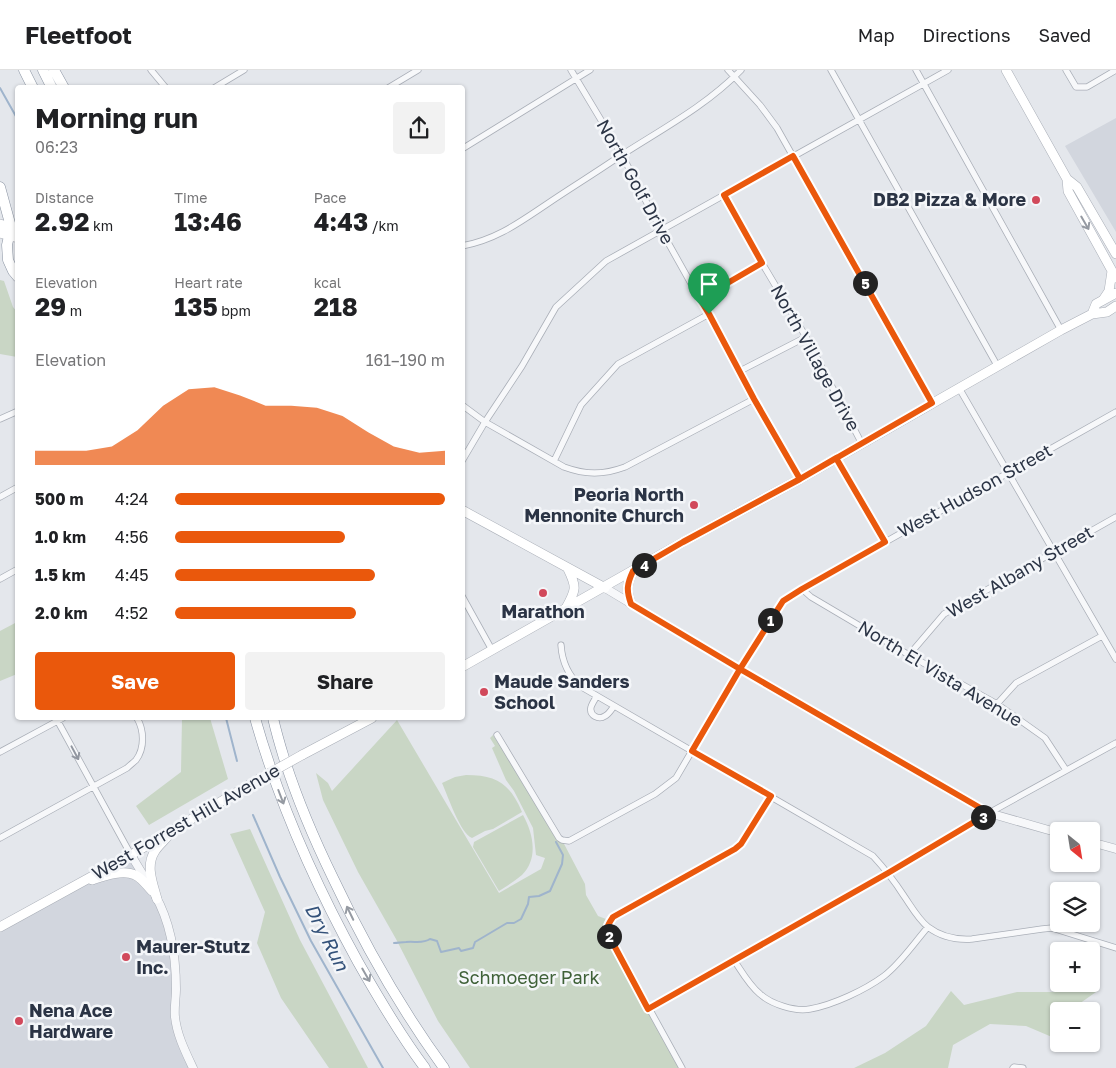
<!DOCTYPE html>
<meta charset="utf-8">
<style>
body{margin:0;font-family:"Golos Text",sans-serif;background:#f2f2f2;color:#202124;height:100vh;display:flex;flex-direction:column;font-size:19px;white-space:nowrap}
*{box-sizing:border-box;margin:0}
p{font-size:16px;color:#757577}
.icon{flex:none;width:28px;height:28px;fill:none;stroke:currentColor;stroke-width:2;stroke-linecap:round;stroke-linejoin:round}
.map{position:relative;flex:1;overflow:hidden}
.drawer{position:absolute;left:15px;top:15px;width:450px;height:635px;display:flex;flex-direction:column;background:#fff;border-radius:5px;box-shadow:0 1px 4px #0004}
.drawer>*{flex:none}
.needle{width:32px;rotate:150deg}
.tools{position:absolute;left:1050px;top:752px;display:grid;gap:10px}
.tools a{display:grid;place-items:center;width:50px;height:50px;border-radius:5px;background:#fff;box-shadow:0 1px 4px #0004;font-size:25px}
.pin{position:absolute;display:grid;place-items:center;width:42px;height:42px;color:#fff;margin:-51px -21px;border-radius:50% 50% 50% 0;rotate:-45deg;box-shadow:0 0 5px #0007}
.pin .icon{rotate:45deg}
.km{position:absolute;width:25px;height:25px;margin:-12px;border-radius:50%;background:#222;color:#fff;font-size:14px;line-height:25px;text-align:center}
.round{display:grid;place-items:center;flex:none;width:52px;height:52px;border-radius:5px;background:#f2f2f2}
.summary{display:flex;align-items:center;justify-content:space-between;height:85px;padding:0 20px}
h1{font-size:28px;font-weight:700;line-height:38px}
.metrics{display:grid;grid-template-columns:repeat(3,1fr);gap:8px;height:85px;padding:5px 20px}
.metrics div{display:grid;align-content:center}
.metrics b{font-size:25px;font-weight:700}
.metrics small{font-size:14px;font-weight:400}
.metrics p{font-size:14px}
.chart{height:140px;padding:10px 20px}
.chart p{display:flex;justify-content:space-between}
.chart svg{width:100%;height:90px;margin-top:5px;fill:#ea580c;opacity:.7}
.action{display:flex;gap:10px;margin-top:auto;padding:10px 20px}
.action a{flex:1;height:58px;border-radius:5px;background:#ea580c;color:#fff;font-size:20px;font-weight:700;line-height:58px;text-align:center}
.action a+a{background:#f2f2f2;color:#202124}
ul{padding:0 20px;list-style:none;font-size:16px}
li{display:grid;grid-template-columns:80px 60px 1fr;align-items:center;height:38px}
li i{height:12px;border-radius:6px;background:#ea580c}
header{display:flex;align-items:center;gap:30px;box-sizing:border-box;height:70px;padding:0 25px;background:#fff;border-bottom:1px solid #e0e0e0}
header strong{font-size:24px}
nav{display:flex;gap:28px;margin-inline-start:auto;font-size:18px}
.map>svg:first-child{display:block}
.built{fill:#d2d6de}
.green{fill:#c9d6c5}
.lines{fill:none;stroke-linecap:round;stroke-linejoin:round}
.stream{stroke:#9fb4cc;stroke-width:2}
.minor-casing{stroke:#a9aeb7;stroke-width:7}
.tertiary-casing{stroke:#a9aeb7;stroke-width:9}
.secondary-casing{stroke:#a9aeb7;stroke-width:10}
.motorway-casing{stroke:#8b94a3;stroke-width:11}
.minor{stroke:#f7f8fa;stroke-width:5.5}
.tertiary{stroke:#f7f8fa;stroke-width:8}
.secondary{stroke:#fff;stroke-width:9}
.motorway{stroke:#fff;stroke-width:10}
.secondary-bridge-casing{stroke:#a9aeb7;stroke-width:10;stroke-linecap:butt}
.secondary-bridge{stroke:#fff;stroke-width:9}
.oneway{stroke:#959aa2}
.oneway2{stroke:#9196a0}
.route-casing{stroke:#fff;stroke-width:10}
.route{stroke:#ea580c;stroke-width:6}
.poi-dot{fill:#d1495b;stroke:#f4f6f9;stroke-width:2}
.labels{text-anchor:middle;stroke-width:5;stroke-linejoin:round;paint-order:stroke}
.street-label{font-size:18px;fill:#2b3445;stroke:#f4f6f9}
.poi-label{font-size:18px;font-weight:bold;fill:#2b3445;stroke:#f4f6f9;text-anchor:start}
.park-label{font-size:18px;fill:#3f6138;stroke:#f4f6f9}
.water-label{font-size:19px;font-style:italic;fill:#34527a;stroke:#f4f6f9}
</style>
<header>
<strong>Fleetfoot</strong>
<nav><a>Map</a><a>Directions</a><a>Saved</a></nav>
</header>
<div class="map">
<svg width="1116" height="998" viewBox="0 0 1116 998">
<rect width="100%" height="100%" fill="#e4e7ec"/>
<path class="built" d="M1116,48V162L1065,76Z
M131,785L160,834L172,871L175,946L193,998H0V857Z"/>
<path class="green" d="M0,210L4,211L13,237L17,242V287L0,284Z
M17,552V604L0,611V561Z
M182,648H210L228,709L149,755L136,736L181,702Z
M397,650L499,823L541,799L545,788L536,785L533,758L514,721L506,710L492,678L495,676L490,668L493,665L562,770L585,814L586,825L598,846L606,849L603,855L682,998H470L438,951L396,869L358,802L323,730L316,703L328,713L332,721Z
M466,705C497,705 510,714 522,742L493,759L485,761L472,768C460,763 448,726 442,713L455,707Z
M523,745C533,763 539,788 522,805C515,811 507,816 499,821L473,777L474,772Z
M250,759L300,870L368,998H329L281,928L257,873L265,842L230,764Z
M951,921L964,935L1017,922H1096L1069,941H1059V970L1026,956L990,954L953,975L948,998H854L885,983L926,956Z"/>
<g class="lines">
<path class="stream" d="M0,18L18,50
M226,648L237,691
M253,745L280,807L311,871L383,998
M394,873C398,873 402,872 406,872C415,871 423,874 430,869L437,871L441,882L459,878L461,881L473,878L475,872L507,853H514L521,849L528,834L529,827L539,826L550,821L562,794L563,785L556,772"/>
<g class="minor-casing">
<path id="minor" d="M151,0L166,18
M571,0L622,85L661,160L740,301L754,329L800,409
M728,0L760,35L777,58L932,333
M831,0L998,297
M916,0L1061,260
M1066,0L1076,17H1087L1116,0
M214,18L244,0
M388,18L418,0
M462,79L590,0
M724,125L762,193L806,267L862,374
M462,176C496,170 520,152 547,134C569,119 592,105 614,90C658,61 704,38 741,0
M700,229L762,193
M740,301L806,267
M959,318L1116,589
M462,335L485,352L564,397C586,405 603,405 625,397L754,329
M0,349L18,341
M836,389L885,472
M462,391L485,352L522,296L556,237L606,191L948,0
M554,391L581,335L618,294L709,244
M0,427L18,417
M0,509L18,499
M802,519L811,527L909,585L997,634L1045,668L1066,700
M462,526L492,580
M561,575C562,591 569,606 580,616L873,786C885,799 895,812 904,826C911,836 918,849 928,857C941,867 956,870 972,869L1042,859L1052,858L1116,878
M909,585L944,544L1116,447
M597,626C595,629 592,634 591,637C589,646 599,650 605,646C609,644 611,640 614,636
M997,634L1016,613L1102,566
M56,648L131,785
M497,665L559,768L562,770L569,771L655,724L676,708L740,599L783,531L802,519L1116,342
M0,682L63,648
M0,768L127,698C130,695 133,693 136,690C145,678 144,660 137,648
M734,890C742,902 749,915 760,924C771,934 795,942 810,939C833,935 865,920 884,906C901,893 914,873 928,857
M648,939L889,803L989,743L1116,673
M682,998L608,864L607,858L613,847L735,779L741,774L771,726
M1013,998L1014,997L1023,998"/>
</g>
<g class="tertiary-casing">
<path id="tertiary" d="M605,518L740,599L989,743L1059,763
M1091,772L1116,779
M131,785L148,813
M155,825C171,853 176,887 176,919C176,928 174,938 175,947C177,965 185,981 193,998"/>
</g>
<g class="secondary-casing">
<path id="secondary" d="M1006,0L1067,109L1077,117L1116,184
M1067,109L1068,121L1116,208
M0,154L18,159
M0,163L18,168
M1103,230L1109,221L1112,201
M1092,244L1096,234L1116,223
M462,440L605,518
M631,534C626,520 627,514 633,501
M566,538C576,520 577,517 568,499
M462,597L683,472L800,409L1061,260L1092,244L1107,242L1116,236
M302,685L372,648
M92,810C104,806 123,799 135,805C142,808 147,816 152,821
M157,829C153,814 145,796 155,781C158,776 164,771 168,766
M0,857L131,785L259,709"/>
</g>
<g class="motorway-casing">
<path id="motorway" d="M24,0L33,18
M43,0L52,18
M54,0L64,18
M0,117L11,157L7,175L8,190L13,201L18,207
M255,648C279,733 315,814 358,892C379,929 400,965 425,998
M273,648C276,661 280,675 284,688C297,729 314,769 333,808C364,874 401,939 444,998"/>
</g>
<use href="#minor" class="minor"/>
<use href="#tertiary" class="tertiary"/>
<use href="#secondary" class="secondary"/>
<use href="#motorway" class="motorway"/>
<g class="secondary-bridge-casing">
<path id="secondary-bridge" d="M259,709L302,685"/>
</g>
<use href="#secondary-bridge" class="secondary-bridge"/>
</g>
<defs><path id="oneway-shaft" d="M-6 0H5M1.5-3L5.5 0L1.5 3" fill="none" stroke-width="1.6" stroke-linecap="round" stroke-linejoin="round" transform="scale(1.25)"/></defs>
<g class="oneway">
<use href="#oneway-shaft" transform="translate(1085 153) rotate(60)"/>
<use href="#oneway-shaft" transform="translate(281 727) rotate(69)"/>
<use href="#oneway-shaft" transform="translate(350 843) rotate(-116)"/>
<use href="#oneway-shaft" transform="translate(366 905) rotate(60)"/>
</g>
<use class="oneway2" href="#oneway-shaft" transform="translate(75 683) rotate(62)"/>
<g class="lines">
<g class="route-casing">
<path id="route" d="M709,244L754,329L800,409L836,388L885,472L802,519L783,531L740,599L692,681L771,726L741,774L735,779L613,847C609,853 606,857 608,864L648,939L888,803L989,743L740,599L631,534C626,520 627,514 633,501L683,472L800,409L932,333L793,86L724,125L762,193L700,229L709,244"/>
</g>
<use href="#route" class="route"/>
</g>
<g class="poi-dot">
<circle cx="1036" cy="130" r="5"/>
<circle cx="694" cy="435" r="5"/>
<circle cx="543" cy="523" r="5"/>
<circle cx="484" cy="622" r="5"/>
<circle cx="126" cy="887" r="5"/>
<circle cx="19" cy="951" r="5"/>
</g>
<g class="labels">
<g class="street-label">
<text transform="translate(635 112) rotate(61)" y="6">North Golf Drive</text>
<text transform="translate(815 288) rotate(61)" y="6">North Village Drive</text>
<text transform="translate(975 421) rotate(-29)" y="6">West Hudson Street</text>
<text transform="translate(1020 502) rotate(-30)" y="6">West Albany Street</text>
<text transform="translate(940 604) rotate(31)" y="6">North El Vista Avenue</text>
<text transform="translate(186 752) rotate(-30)" y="6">West Forrest Hill Avenue</text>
</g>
<g class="poi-label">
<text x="1026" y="136" text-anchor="end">DB2 Pizza &amp; More</text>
<text x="684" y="431" text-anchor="end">Peoria North<tspan x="684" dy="21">Mennonite Church</tspan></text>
<text x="543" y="548" text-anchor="middle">Marathon</text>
<text x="494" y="618">Maude Sanders<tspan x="494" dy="21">School</tspan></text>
<text x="136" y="883">Maurer-Stutz<tspan x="136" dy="21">Inc.</tspan></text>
<text x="29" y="947">Nena Ace<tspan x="29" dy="21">Hardware</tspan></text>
</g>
<g class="park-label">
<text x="529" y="914">Schmoeger Park</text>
</g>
<g class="water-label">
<text transform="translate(327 867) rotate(63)" y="7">Dry Run</text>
</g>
</g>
</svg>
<div class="tools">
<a><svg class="needle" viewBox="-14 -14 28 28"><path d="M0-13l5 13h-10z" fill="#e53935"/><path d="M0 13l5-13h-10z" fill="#757577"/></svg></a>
<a><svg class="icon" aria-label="layers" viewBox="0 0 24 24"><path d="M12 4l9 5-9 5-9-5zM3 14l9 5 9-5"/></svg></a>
<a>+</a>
<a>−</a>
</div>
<div class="pin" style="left:709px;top:244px;background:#1e9e55"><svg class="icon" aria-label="arrive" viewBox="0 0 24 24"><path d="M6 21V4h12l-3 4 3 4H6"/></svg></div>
<b class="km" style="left:770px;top:550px">1</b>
<b class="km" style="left:609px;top:866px">2</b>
<b class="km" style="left:983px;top:747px">3</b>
<b class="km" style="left:644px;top:495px">4</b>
<b class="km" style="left:865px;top:213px">5</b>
<section class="drawer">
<div class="summary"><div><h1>Morning run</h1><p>06:23</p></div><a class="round"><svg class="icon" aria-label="share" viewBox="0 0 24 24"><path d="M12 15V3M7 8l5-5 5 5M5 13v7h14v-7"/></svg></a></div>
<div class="metrics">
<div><p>Distance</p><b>2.92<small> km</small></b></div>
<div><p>Time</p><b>13:46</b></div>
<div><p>Pace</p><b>4:43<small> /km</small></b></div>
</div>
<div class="metrics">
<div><p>Elevation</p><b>29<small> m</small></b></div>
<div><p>Heart rate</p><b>135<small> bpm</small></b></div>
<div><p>kcal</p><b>218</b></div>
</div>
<div class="chart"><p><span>Elevation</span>161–190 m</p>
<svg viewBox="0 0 160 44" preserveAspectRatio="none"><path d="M0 44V37L10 37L20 37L30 35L40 27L50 15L60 7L70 6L80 10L90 15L100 15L110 16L120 20L130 28L140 35L150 38L160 37V44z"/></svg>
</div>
<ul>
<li><b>500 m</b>4:24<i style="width:100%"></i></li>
<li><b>1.0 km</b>4:56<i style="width:63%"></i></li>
<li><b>1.5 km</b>4:45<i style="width:74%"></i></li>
<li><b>2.0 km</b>4:52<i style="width:67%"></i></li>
</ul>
<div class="action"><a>Save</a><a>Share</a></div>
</section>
</div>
